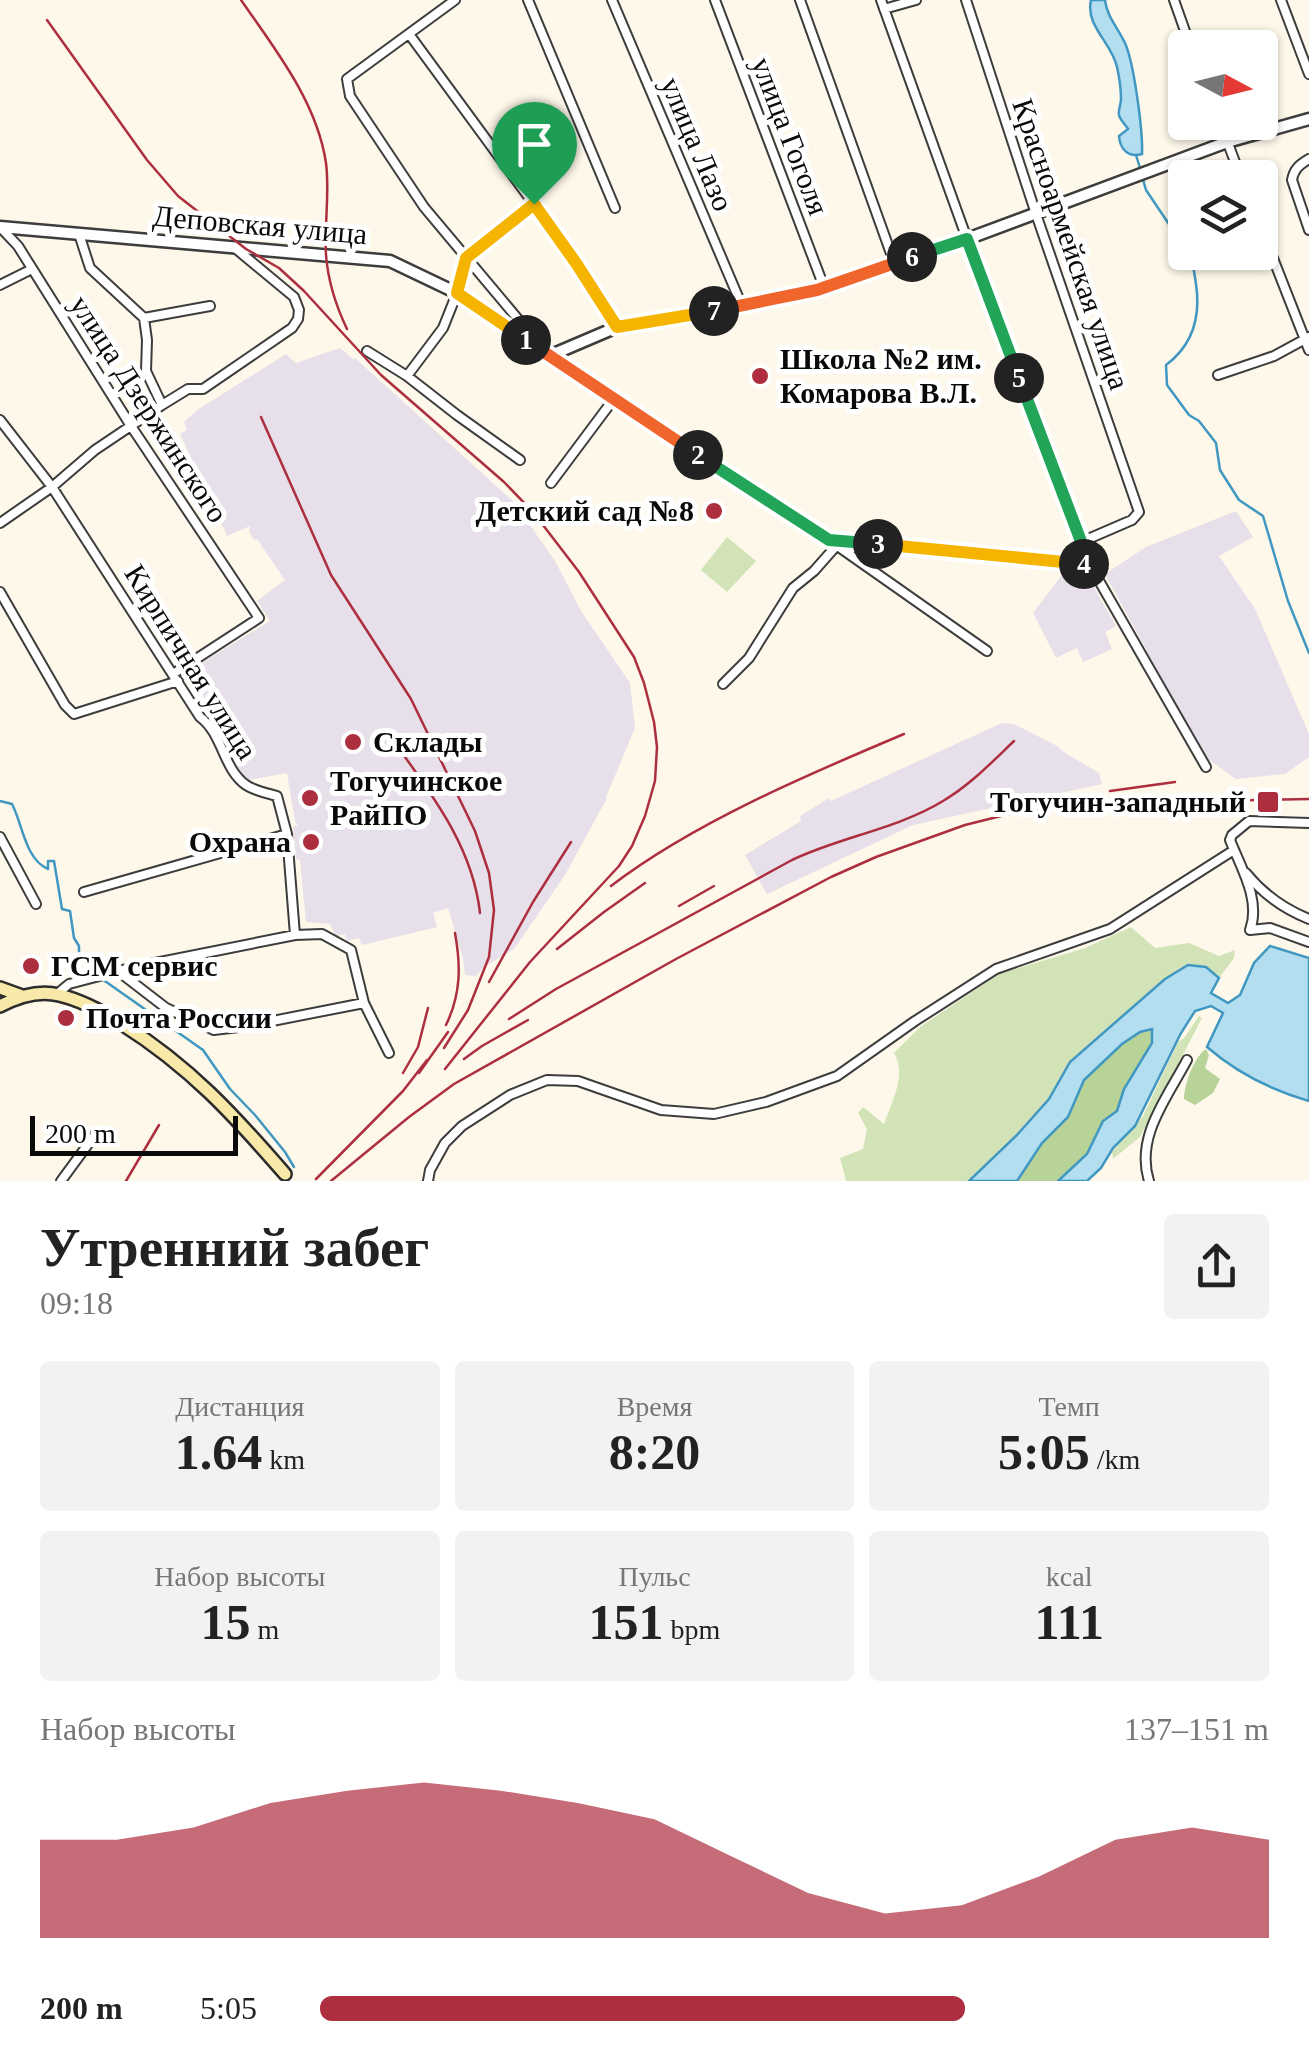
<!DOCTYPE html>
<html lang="ru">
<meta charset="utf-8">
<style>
body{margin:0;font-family:"Times New Roman",serif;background:#f2f2f2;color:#222;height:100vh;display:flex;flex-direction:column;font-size:38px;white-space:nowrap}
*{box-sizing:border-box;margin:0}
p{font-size:32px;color:#767676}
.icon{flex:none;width:55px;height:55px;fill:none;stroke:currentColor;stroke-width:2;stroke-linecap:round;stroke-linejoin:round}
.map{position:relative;height:1181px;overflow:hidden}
.panel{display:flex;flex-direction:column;background:#fff;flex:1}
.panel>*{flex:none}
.needle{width:65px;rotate:97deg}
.buttons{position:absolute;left:1168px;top:30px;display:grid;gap:20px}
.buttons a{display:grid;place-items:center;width:110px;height:110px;border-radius:10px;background:#fff;box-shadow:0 2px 8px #0004;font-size:50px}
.scale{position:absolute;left:30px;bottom:25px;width:208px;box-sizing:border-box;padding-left:10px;border:5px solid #0a0a0a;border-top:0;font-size:28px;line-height:35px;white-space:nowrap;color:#0a0a0a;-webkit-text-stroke:8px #fff;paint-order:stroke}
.pin{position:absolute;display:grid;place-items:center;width:85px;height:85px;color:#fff;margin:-102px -42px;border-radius:50% 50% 50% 0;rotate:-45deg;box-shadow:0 0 10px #0007}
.pin .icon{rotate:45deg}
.km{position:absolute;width:50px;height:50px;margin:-25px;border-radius:50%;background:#222;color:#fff;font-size:28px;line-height:50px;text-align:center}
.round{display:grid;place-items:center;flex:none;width:105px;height:105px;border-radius:10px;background:#f2f2f2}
.overview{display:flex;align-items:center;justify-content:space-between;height:170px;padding:0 40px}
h1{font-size:55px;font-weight:700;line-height:75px}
.metrics{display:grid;grid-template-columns:repeat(3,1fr);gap:15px;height:170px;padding:10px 40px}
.metrics div{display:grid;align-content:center;border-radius:10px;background:#f2f2f2;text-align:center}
.metrics b{font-size:50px;font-weight:700}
.metrics small{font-size:28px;font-weight:400}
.metrics p{font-size:28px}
.chart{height:280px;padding:20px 40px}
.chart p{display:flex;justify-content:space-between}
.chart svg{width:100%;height:180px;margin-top:10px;fill:#ad2f3f;opacity:.7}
ul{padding:0 40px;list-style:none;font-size:32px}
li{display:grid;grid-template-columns:160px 120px 1fr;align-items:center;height:75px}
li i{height:25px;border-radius:12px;background:#ad2f3f}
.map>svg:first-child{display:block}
.industrial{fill:#e7dfe9}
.green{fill:#d2e4b7}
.forest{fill:#b7d397}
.water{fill:#b2def0;stroke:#4097c1;stroke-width:2.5}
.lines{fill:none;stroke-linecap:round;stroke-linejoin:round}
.stream{stroke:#4097c1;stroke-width:2.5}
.minor-casing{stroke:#3d3d3d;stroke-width:12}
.tertiary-casing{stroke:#3d3d3d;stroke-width:15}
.secondary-casing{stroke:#2c2c2c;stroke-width:16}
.minor{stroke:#fff;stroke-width:8}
.tertiary{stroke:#fff;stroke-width:10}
.secondary{stroke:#f8e9a9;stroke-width:11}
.rail{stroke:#ad2f3f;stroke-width:2.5}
.split-1-casing{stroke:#fff;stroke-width:20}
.split-2-casing{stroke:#fff;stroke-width:20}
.split-3-casing{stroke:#fff;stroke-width:20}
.split-4-casing{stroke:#fff;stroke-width:20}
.split-5-casing{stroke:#fff;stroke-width:20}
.split-6-casing{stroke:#fff;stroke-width:20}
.split-7-casing{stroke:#fff;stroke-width:20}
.split-8-casing{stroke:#fff;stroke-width:20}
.split-1{stroke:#f5b400;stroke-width:12}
.split-2{stroke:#f0652b;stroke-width:12}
.split-3{stroke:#22a559;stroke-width:12}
.split-4{stroke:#f5b400;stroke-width:12}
.split-5{stroke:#22a559;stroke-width:12}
.split-6{stroke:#22a559;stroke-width:12}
.split-7{stroke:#f0652b;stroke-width:12}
.split-8{stroke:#f5b400;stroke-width:12}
.poi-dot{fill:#ad2f3f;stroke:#fff;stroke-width:4}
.labels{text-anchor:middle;stroke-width:10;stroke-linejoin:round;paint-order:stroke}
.street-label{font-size:30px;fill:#0a0a0a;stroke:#fff}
.poi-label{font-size:30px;font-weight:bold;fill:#0a0a0a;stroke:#fff;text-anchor:start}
</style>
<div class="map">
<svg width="1309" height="1181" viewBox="0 0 1309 1181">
<rect width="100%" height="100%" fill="#fdf8e9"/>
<path class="industrial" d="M340,348L353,359L355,358L514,502L555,561L581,611L630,683L635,728L606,797L607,798L565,875L514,949L484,967L476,976L465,975L463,958L448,908L433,913L437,927L362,945L359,938L347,941L345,934L336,936L330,924L306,922L300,860L296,859L293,827L298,826L295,821L287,773L248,780L244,778L190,670L270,621L257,601L285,580L257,539L254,540L249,531L250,526L227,536L180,434L187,430L184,422L197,410L286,354L296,363Z
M1236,511L1253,537L1219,556L1255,609L1309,734V757L1285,774L1236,779L1204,756L1105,574L1146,547Z
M1065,571L1087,575L1116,626L1105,632L1112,649L1083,662L1077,648L1056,658L1033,613Z
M1002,723L1014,724L1059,747L1062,751L1099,773L1102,784L913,825L767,894L745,855L801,821L800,816L829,798L831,801Z"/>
<path class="green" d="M727,537L756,561L727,592L701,570Z
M1131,927L1155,948L1189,943L1219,956L1235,950L1234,958L1219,978L1206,967L1188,965L1165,979L1070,1062L1049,1099L1017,1135L969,1181H846L840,1158L863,1149L867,1129L858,1113L863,1107L884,1124C892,1101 907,1075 894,1053L920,1027L999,974L1085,948Z
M1199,1016L1202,1018L1140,1137L1113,1159L1112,1152L1143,1116L1178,1042L1184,1038Z"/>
<path class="forest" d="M1152,1028L1153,1043L1124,1089L1117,1111L1103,1121L1087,1154L1058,1181H1017L1042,1143L1068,1117L1084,1080L1122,1044L1140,1032Z
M1206,1049L1209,1055L1205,1068L1220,1079L1213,1093L1195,1105L1184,1099C1184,1085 1194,1057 1206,1049Z"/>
<path class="water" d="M1091,0H1105C1107,17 1118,28 1125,43C1134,63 1143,131 1142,154C1128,158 1120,149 1119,136L1128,129C1125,124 1120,120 1119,115C1118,110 1121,104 1121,99C1121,89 1119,76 1117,67C1112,43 1085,26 1091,0Z
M1270,946L1309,958V1101C1271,1090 1237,1073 1207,1047L1223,1013L1211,1006L1195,1011L1181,1033L1135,1126L1113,1148L1101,1168L1087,1181H1058L1087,1154L1103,1121L1117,1111L1124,1089L1152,1043V1029L1140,1032L1122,1044L1084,1080L1068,1117L1042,1143L1017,1181H969L1017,1135L1049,1099L1070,1062L1165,979L1188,965L1206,967L1219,978L1211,993L1228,1003L1240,995L1254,963Z"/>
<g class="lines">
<path class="stream" d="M1136,155L1140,168
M1142,176L1146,190L1185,248
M1188,252C1194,263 1194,273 1196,284C1201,318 1193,345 1166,365L1167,385L1189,415L1199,421L1216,443L1220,470L1239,500L1263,516L1288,601L1309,653
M0,801L12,804C23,825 25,859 48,869V861H54L62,909L70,911L74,938L79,946V955L94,970
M102,979L203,1050L230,1089L255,1115L285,1152L294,1167"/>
<g class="minor-casing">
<path id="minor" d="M455,0L347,79L350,96L424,207L549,356L829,540L987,651
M528,0L615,208
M612,0L742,306
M715,0L824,287
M800,0L894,262
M881,0L967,239L1090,565L1206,767
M966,0L1036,214L1139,512L1132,520L1081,542
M1174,0L1191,48
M1281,0L1309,74
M884,9L916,0
M409,34L577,263L617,327
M1220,122L1241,178
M1309,159C1299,165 1294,169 1292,180L1309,230
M1260,225L1309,350
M1,228L18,246L131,426L259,618L173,674
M79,234L90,268L144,318L147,340L146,371L162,405
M0,285L32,269
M144,318L210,306
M367,351L407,376L443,328L457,293L466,258L534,205
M1218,375L1274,356L1309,337
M407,376L457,415L520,460
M0,420L52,487L200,717C223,734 223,769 246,785C255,791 266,793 277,796L287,834L295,935
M551,483L613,400
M0,523L52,487L95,450L162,405L188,389H203L292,328L298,319L299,310L294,297L235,248
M833,540L1090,565
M0,592L65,705L74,714L178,681
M723,684L749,658L793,588L814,571L837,545
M1309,823L1249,821L1232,835L1230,840C1241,868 1261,900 1250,930L1270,928L1309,942
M0,837L36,904
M1246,873C1263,894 1284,909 1309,919
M84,892L287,834
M118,971L166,1008L214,1030L247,1026L364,1003
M57,994L69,984L130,968L295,935L322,934L351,950L364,1003L389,1053
M61,1181L97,1132
M428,1181L430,1170L445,1143L462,1126L510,1095L547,1080L578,1081L661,1110L714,1114L766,1102L837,1076L915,1021L996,969L1110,929L1234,850
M1149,1181C1135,1137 1167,1098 1187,1060"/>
</g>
<g class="tertiary-casing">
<path id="tertiary" d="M0,227L390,261L457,293L549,356L617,327L742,306L817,290L967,239L1227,142L1309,119"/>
</g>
<g class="secondary-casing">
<path id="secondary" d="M0,988L22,996
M0,1006C17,997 39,990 59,995C81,1000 103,1012 122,1024C190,1067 233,1114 285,1174"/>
</g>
<use href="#minor" class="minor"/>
<use href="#tertiary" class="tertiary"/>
<use href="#secondary" class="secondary"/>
<path class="rail" d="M241,0C275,49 317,102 326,163C330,194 324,225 326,255C328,281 336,306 347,329
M47,20L147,160L178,196L246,249L279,268L304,291L381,375L504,482L533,512L579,572L634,657L644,683L654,722L657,747L655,781L645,816L632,846L619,866L530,962L445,1069
M261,417L331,575L411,699L475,831L489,873L494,910L489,957L468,1010L444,1048
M400,750C436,800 473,850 480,913
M1110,791L1175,782
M611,886C693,823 809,774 904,734
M679,906L714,886
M557,949L604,912L645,883
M489,982L533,902L571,842
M509,1019L556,989L792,860C840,837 897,829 943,801C970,785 991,763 1014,741
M446,1025C461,994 461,966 455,933
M464,1059L482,1046L528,1020
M403,1073L418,1047L428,1008
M419,1073L448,1032
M316,1179L403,1091L427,1060
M126,1181L159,1125
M331,1181L409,1117L454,1084L676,959L831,877L876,857L965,825L1009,814L1046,809L1101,803L1309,799"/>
</g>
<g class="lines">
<g class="split-1-casing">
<path id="split-1" d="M526,340L457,293L466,258L534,204"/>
</g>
<g class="split-2-casing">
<path id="split-2" d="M526,340L698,455"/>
</g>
<g class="split-3-casing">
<path id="split-3" d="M698,455L829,540L878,544"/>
</g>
<g class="split-4-casing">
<path id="split-4" d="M878,544L1084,564"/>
</g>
<g class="split-5-casing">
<path id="split-5" d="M1019,378L1090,565L1084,564"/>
</g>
<g class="split-6-casing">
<path id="split-6" d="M912,257L967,239L1019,378"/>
</g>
<g class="split-7-casing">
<path id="split-7" d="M714,311L817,290L912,257"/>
</g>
<g class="split-8-casing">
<path id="split-8" d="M534,204L576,263L617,327L714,311"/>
</g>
<use href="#split-1" class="split-1"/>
<use href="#split-2" class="split-2"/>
<use href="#split-3" class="split-3"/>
<use href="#split-4" class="split-4"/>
<use href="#split-5" class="split-5"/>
<use href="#split-6" class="split-6"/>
<use href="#split-7" class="split-7"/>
<use href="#split-8" class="split-8"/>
</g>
<g class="poi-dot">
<circle cx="760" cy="376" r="10"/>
<circle cx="714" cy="511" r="10"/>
<circle cx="353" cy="742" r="10"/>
<circle cx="310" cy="798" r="10"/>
<rect x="1256" y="790" width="24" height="24" rx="5"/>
<circle cx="311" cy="842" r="10"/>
<circle cx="31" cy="966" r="10"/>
<circle cx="66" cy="1018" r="10"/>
</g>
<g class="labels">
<g class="street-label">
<text transform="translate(790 136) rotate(69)" y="10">улица Гоголя</text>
<text transform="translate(697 144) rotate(67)" y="10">улица Лазо</text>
<text transform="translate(260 225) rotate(5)" y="10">Деповская улица</text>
<text transform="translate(1071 244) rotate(71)" y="10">Красноармейская улица</text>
<text transform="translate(149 409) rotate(57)" y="10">улица Дзержинского</text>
<text transform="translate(191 662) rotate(58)" y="10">Кирпичная улица</text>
</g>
<g class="poi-label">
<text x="780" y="369">Школа №2 им.<tspan x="780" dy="34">Комарова В.Л.</tspan></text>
<text x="694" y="521" text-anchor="end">Детский сад №8</text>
<text x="373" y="752">Склады</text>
<text x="330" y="791">Тогучинское<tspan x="330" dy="34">РайПО</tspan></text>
<text x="1246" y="812" text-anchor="end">Тогучин-западный</text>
<text x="291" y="852" text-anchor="end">Охрана</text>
<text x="51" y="976">ГСМ сервис</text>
<text x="86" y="1028">Почта России</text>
</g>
</g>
</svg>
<div class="buttons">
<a><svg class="needle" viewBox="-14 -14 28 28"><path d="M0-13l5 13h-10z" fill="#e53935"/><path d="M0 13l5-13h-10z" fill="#767676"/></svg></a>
<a><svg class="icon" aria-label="layers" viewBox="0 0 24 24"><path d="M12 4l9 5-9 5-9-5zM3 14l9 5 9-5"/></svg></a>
</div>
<div class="scale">200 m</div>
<div class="pin" style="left:534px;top:204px;background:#1e9e55"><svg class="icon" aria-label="arrive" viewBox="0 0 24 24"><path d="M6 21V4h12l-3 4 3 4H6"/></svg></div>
<b class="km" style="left:526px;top:340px">1</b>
<b class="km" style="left:698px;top:455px">2</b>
<b class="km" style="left:878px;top:544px">3</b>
<b class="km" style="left:1084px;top:564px">4</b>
<b class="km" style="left:1019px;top:378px">5</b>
<b class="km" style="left:912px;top:257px">6</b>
<b class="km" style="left:714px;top:311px">7</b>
</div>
<section class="panel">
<div class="overview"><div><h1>Утренний забег</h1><p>09:18</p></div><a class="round"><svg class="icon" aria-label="share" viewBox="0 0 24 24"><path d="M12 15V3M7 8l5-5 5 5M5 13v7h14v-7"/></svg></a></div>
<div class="metrics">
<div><p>Дистанция</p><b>1.64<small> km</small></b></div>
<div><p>Время</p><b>8:20</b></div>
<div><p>Темп</p><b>5:05<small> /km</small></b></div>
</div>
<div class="metrics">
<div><p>Набор высоты</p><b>15<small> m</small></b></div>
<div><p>Пульс</p><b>151<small> bpm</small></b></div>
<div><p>kcal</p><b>111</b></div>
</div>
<div class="chart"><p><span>Набор высоты</span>137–151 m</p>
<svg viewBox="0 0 160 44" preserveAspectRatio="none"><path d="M0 44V20L10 20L20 17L30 11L40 8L50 6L60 8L70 11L80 15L90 24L100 33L110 38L120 36L130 29L140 20L150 17L160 20V44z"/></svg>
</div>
<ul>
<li><b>200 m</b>5:05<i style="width:68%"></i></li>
</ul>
</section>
